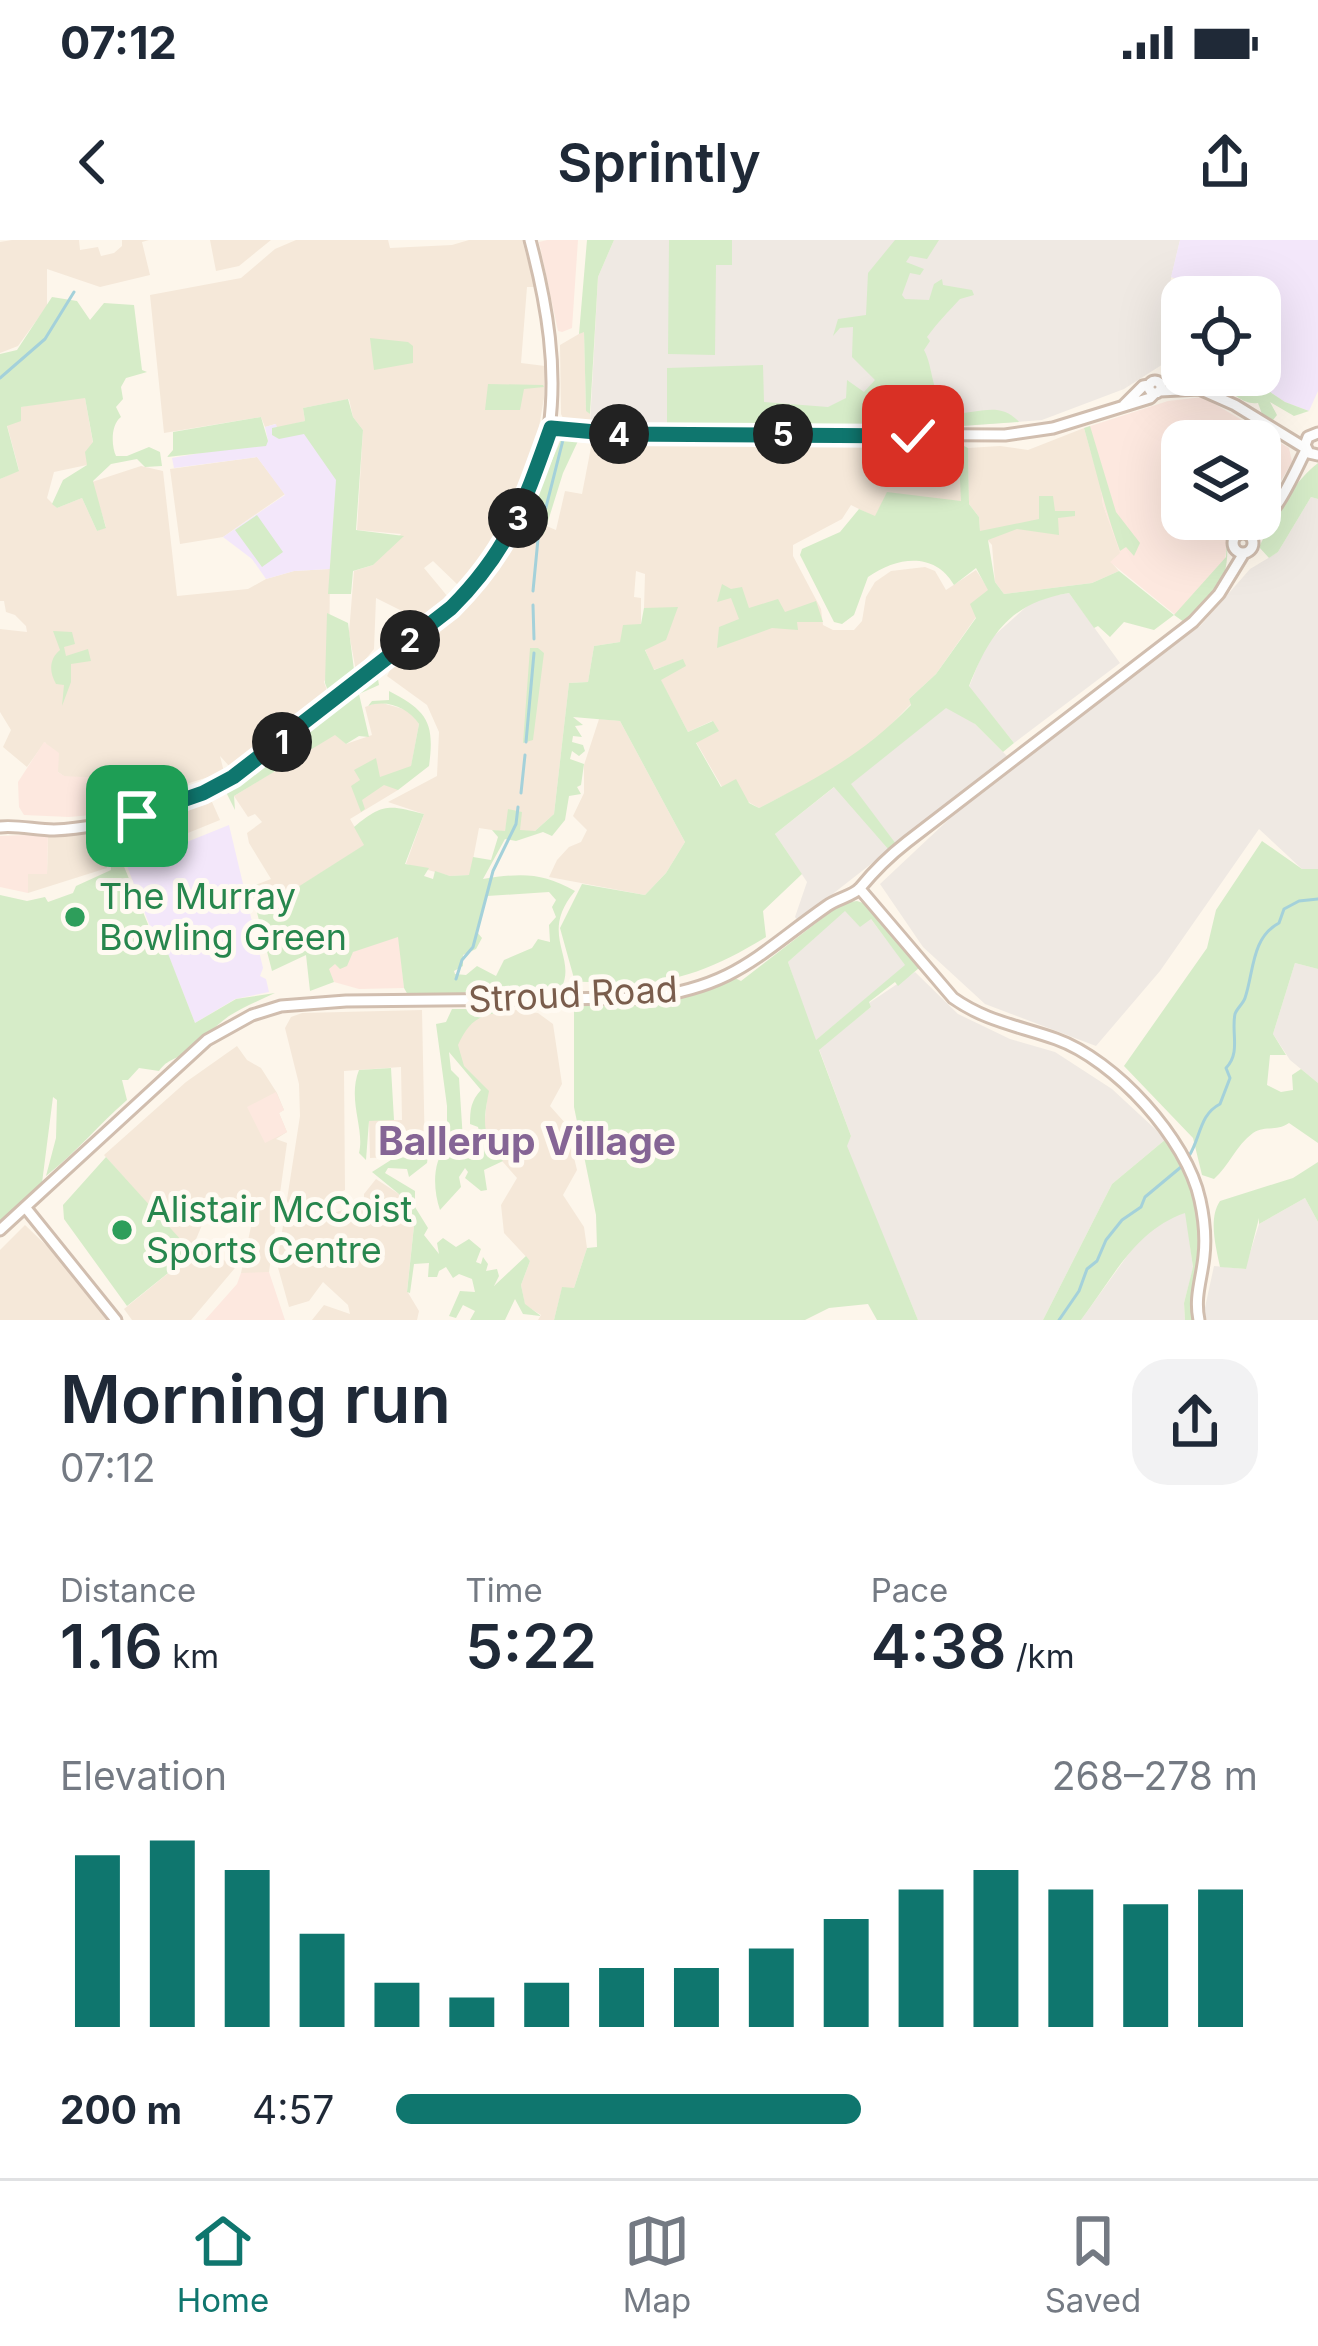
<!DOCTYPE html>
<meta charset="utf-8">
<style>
body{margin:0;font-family:Inter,sans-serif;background:#f2f2f3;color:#1f2937;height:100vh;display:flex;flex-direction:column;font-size:45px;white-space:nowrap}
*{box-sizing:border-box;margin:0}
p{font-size:39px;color:#747a83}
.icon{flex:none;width:66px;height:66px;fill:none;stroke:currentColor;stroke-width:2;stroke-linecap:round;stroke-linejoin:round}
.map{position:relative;height:1080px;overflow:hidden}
.panel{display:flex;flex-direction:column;background:#fff;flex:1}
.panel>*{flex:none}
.tools{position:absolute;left:1161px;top:36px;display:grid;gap:24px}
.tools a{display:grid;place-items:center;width:120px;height:120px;border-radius:24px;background:#fff;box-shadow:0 12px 48px #0002;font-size:60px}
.pin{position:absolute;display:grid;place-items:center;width:102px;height:102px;color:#fff;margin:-51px;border-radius:24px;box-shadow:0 6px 18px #0006}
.km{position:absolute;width:60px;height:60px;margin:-30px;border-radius:50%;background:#222;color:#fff;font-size:33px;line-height:60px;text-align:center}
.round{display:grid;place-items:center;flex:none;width:126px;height:126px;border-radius:36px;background:#f2f2f3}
.headline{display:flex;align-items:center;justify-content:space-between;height:204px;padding:0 60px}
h1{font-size:66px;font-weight:600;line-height:90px}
.figures{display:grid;grid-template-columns:repeat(3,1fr);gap:18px;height:204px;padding:12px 60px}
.figures div{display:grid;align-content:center}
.figures b{font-size:60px;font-weight:600}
.figures small{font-size:33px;font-weight:400}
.figures p{font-size:33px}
.chart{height:336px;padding:24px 60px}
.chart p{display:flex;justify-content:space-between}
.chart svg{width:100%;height:216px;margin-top:12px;stroke:#0f766e;stroke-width:6}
ul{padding:0 60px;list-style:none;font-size:39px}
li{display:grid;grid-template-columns:192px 144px 1fr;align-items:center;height:90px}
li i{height:30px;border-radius:15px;background:#0f766e}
.status{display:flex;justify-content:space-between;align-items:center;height:84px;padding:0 60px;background:#fff;direction:ltr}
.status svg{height:33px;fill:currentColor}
header{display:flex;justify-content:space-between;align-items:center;height:156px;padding:0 60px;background:#fff;font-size:54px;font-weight:600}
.tab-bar{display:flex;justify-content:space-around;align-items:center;height:168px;border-top:3px solid #e0e1e3;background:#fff;font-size:33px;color:#747a83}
.tab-bar a{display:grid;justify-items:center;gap:6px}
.tab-bar .on{color:#0f766e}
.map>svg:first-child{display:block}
.residential{fill:#f5e8d9}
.commercial{fill:#fde8df}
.industrial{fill:#efe9e3}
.education{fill:#f3e7fa}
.green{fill:#d6ecc8;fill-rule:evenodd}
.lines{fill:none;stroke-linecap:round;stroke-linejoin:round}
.stream{stroke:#a4d1da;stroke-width:3}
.minor-casing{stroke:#d1beaf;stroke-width:15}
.minor{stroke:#fff;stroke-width:9}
.route-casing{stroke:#fff;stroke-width:24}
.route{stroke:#0f766e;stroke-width:15}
.leisure-dot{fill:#2e9e5b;stroke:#fffaf2;stroke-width:4.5}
.labels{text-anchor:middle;stroke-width:10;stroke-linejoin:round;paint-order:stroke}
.leisure-label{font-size:36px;fill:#27864d;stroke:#fffaf2;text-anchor:start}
.street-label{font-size:36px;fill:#7a5d4c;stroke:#fffaf2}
.neighbourhood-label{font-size:39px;font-weight:bold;fill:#856595;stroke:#fffaf2}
</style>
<div class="status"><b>07:12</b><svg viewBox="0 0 49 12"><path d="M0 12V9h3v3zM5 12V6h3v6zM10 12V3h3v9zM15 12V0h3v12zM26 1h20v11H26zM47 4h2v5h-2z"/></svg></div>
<header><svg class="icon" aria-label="back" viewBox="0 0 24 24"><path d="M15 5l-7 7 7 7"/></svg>Sprintly<svg class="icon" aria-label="share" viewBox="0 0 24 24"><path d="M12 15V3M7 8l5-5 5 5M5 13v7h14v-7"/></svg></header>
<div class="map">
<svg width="1318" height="1080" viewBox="0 0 1318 1080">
<rect width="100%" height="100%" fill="#fdf6eb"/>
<path class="residential" d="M12,0H79L80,10L98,7L101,16L114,13L122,6V0H149L142,2L150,35L100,47L47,29V66L18,106L0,113V2Z
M210,0H271L239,26L216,31Z
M296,0H388L390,8L452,5L469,0H522L535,47H527L521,123L545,126L544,158L533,222L517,260L501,293L463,344L459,346L433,321L424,328L448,357L413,384L402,371L376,358L374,409L356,431L349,393L354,331L373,325L401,294L357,290L363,190L353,177L349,159L303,168L305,181L277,188L275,184L265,187L261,177L164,193L150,55L241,38L275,9Z
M584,91L586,170L590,174V185L565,182L561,174L560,105Z
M80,157L85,158L93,203L87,225L54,232L47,258L57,268L82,258L97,291L106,287L92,242L141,226L163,231L177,356L248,349L266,339L294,331L330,329L329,432L324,442L328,453L264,507L230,527L220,516L224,532L180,546L156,562L114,573L112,564L97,547L95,538L65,537L58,532L45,502L27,527L3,507L11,490L0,472V389L27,392L26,386L15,375L6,372L4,361H0V239L19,230L7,185L20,167Z
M1084,188L1101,247L1103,265L1121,313L1111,322L1119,331L1092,343L1004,354L995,342L992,305L980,291L979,277L969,264L968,208L1000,206L1028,210Z
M593,197L958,204L962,261L875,277L851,265L842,279L793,305V316L821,369L823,385L833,390H854L862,381L866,357L875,342L891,331L925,327L935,331L946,350L976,330L989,350L976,377L936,434L909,459L911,464L880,496L840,527L759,568L722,547L696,502L718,490L712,481L688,492L660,439L685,426L683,420L653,430L645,409L677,368H644L645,334L636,331L634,357L641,358V384L620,402L594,406L588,442L569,443L554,574L535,591H520L509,569L505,592L479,588L470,635L450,636L406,624L424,574L388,562L437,536L439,492L427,465L387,436L392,426L482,347L503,321L527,278L556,290L565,251L582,254Z
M257,217L285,254L223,297L180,304L170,229Z
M379,462L410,471L419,484L411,527L390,537L398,550L350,579L365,605L267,667L258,644L271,639L249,603L247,593L262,582L255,574L248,577L234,556L335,494L346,504L372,495L365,467Z
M599,479L620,481L685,602L666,633L645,655L549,637L557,620L569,607L581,602L587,590L573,576L584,553V525Z
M204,562H212L220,580L136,614L127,595Z
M107,589V628L28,653V634H47L48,594Z
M422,770L425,916L370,918L369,880H402L401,827L344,831L345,950L304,971L309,981L364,963V954L376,939L399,954L414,986L407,1051L419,1071L417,1080H312L324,1065L350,1074L348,1065L323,1042L309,1061L289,1067L277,1024L300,876L299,844L285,788L291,777L302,773Z
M516,770L538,773L553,784L562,844L550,866L566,884L577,930L563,955L584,987L587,1008L574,1048H562L554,1080H538L541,1075L525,1065L521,1045L530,1021L504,993L501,965L517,938L488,905L484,887L488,851L463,826L457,805L467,786L479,776Z
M237,806L247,820L261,828L277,853L284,870L279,873L287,892L276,899L287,903L269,1032L251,1035L241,1033L255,968L213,959L194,1004L182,1002L104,915L186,842Z
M25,985L79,1037L115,1080H0V1010Z
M203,1005L235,1028L191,1080H132L124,1069Z"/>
<path class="commercial" d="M547,0H578L572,88L562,92L558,91L539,2Z
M1203,157L1289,208L1292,222L1260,276V201H1182V279H1258L1243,285L1227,300L1223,341L1184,382L1110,322L1120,313L1103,265L1101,247L1084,188L1168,161Z
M44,502L59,513L58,532L64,536L99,538V545L113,546L114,573L69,577L24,575L19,567L18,542Z
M48,594L47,634H28V653L0,647V596Z
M399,696L404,748L359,749L334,742L328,729L335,723L360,708Z
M276,852L284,870L279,873L287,892L265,903L247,867Z
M269,1032L285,1080H205L237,1044L241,1033Z"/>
<path class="industrial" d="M614,0H1180L1170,43L1211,57H1182V112L1124,149L1042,180L961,186L590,185L598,37Z
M1311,257L1318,259V629H1302L1259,589L1160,731L1096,806L985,764L923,707L880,644L980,550L1200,386L1250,329L1278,312Z
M1069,353L1120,423L1014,503L969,447L987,402L1035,359Z
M948,457L1008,517L798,681L795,677L807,642L775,594Z
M845,670L870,678L906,725L815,801L788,722Z
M1295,723L1318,729V843L1290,820L1273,794Z
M915,732L958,774L1010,799L1055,812L1112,849L1166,899L1112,944L1043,1080H918L846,906L851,896L819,809L871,767L869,763Z
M1305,958L1318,982V1080H1207L1204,1072L1214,1026L1245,1029L1259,984Z
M1186,972L1193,1028L1184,1063L1185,1080H1081L1138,1001L1161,981Z"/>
<path class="education" d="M1180,0H1318V151L1309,171L1285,162L1245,135H1260V57H1233L1171,37Z
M276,184L280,198L335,187L339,204L330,329L294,331L266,339L252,319L223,297L285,255L257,217L174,228L172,218L268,201L265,187Z
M229,585L263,728L260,736L266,739L269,752L235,759L195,783L167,712L160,713L127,626Z"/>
<path class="green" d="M587,0H614L598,37L590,174L586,171L584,92L579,94Z
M669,0H732V25H716L715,115L668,114Z
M895,0H939L927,19L910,16L906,22L924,29L920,35L910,33L902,55L905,59L929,60L934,44L942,39L943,45L972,50L974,55L960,59C948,72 937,83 927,97L930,101L924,110C934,129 930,152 948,168C964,183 996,155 1019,182L961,186L667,184V128L763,125L764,162L828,167L846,158L847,140L864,152L875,140L852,117L853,87L840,88L833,96L838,79L866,75L868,33Z
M52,57L77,61L90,80L104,63L134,65L142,130L147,132L126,138L121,147L123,159L116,167L121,177C111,184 111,205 116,216H127L149,207L160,212L162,226L145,227L137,219L111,224L93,241L106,288L97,291L82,258L57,268L52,264L63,240L87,225L85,212L93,202L85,158L21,167V181L7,186L19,231L0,239V114L17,110Z
M370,98L408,102L413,106V123L374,130Z
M1182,125V135H1245L1285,162L1309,171L1294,176L1270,162L1277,175L1273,180L1262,174L1258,163C1241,165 1236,152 1220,148C1210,145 1201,143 1191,139L1179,147L1172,146L1167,139Z
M488,144L543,145L544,147L524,149L520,170H485Z
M348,159L353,177L363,190L356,290L404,296L373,325L353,331L351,354H328L336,240L304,194L279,199L272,195V188L305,181L303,168Z
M261,177L268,201L266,206L167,217L173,210V192Z
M1090,186L1116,272L1140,303L1134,316L1126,307L1120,311C1105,270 1096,230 1084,188Z
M562,197L578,201L563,233L544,294L534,291L532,280L527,278Z
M964,206L968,208L969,264L979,277L980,291L1039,279V256H1053L1055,271H1075V276L1058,278L1059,295L1017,289L988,300L995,342L1004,354L1092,343L1119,331L1174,375L1226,317L1227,300C1230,345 1214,352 1184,382L1174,375L1154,390L1124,382L1110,397L1098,386L1094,388L1069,353C1010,363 990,394 969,446L1014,503L1003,512L975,484L946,468L851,544L896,604L889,610L834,547L775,594L802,634L763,671L766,697C720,725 678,744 622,744C606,745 590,741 575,742L560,688L582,644L645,655L666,633L685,602L620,481L573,477L583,485L575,486L582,497L573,496L572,502L583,505L585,511L579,516L572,511L570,519L584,524L581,545L577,547L581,554L569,556L565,580L552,596L543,592L516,601L505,599L483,639C521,633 542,632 575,651C538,695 578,717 561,749L408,755L404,748L398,697L353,712L347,726L340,729L335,724L329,729L334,742L310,751L306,715L272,731L250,645L258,644L268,666L364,605L354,587C383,563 389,565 424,574L405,624L429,628L424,636L433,639L435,631L450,636L469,635L473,617L491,620L498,597L492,590L505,591L508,569L522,572L520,590L535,591L554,574L569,443L588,442L594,406L620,402L623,385L641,384L644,368L678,367L666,400L645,410L654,430L683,419L686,426L661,440L688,492L713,481L719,491L696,503L721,547L736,539L749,563L759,568C821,536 862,515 911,465L909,459L936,434L976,378L970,364L988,350L976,328L954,345C935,312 898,316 868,337L854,375L842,384L834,382L800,315L802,309L840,292L859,269L875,276L887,252L961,261L959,219ZM549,652L556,660L552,667L556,677L549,685L550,702L538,699L532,708L504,720L496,736L477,726L466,735L455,734L454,731L463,726V715L476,709L482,698L477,692L487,656Z
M1318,223V259L1311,257L1278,312L1269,318L1259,307C1273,279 1293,242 1318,223Z
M257,275L283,312L262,327L235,290Z
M722,344L731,349L742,347L749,368L778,359L785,372L816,361L823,382H797L798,390L772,388L717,408L719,387L739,379L731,358L717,362Z
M327,373L348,383L354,430L360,434L329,454L325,443Z
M53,391L72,392L75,404L64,407L66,416L88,409L91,421L71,424V442L62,466L64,445L56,444C49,432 49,419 60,410Z
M530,408H538L544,413L533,500L523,503Z
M378,439L379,445L359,454L369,497L359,496L346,504L335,495L234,556L235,570L226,552L229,546C280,514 323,465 378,439Z
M389,451C427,471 435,482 429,526L398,550L384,545L362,560L365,569L361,572L351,546L360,540L354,530L376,518L380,537L411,526L419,484C408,468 387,459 368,466L372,461L389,460Z
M110,593L160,713L167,711L195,783L236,759L275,753C260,760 243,767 229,776C213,787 200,804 183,814C172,821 167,820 159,831L139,828L128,840H122L127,860C99,884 78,911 46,936L56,898L57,860L53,857L42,943L0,982V655L27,661L45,657L48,662L73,653L76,646L111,630Z
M1262,601L1302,629H1318V729L1295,723L1273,794L1286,815H1270L1267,845L1281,852L1293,850L1292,835L1301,829L1318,843V903L1289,883C1276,892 1265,885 1253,893C1236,905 1229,926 1214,939L1202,935L1193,898L1124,826L1207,708L1216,670Z
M857,661L869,665L919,728L898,746L895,742L869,762L871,767L819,810L851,896L847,906L918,1080H877L868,1064L829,1068L805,1080H554L562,1047L574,1048L587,1008L597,1007L596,975L574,867V769L579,763L672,760L735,738L741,741L842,663ZM845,671L860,687L871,679L905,725L816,800L788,722Z
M452,769H495L496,773C474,777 467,786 458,805L464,826L489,851C483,882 481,896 503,921L484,930L487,950L481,951L465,938L468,932L465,928L459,937L461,947L440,970C433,950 432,921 447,906V866L436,784L446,782ZM449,812L481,850C471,861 470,869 470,884L478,887L480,894L471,902L470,919L464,916L459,838L451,830Z
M391,828L394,880L369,881L366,920L359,913C365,889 347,860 359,830Z
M1166,899C1177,920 1193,943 1198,967C1205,1004 1191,1043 1194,1080H1185L1184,1063L1193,1027L1185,973C1135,990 1112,1039 1081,1080H1043L1112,944Z
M428,916L427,923L409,937L407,929L388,928L385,933L415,951V967L428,988L424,995L439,1014L437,1003L443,998L456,1007L469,999L481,1009L476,1022L481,1024L483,1017L488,1024L486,1031L497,1029L499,1036L494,1046L526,1016L530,1021L521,1045L525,1064L541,1076L523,1074L515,1059L505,1080H470L475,1071L463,1065L456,1078L449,1076L460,1051L475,1052L472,1039L459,1034L453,1038L446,1027L439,1031L437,1037H428L429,1023L414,1024L410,1053L407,1052L414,986L399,954L372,932L394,918Z
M106,917L182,1001L203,1005L127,1066L64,979L63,965Z
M1318,922V982L1305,958L1259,984V978L1246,1029L1220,1027C1216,1007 1208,979 1220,961L1293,938Z"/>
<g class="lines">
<path class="stream" d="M0,138L45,99L74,52
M540,291L563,200
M533,351L538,299
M533,365L534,399
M526,502L534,413
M521,553L525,515
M456,739L462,720L473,707L493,631L516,584L518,567
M1189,916C1201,897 1199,875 1220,864L1230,838L1226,828C1241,813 1231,792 1235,774C1237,768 1243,764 1245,758C1254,732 1251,698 1279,683L1284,669L1299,661L1318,659
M1059,1080L1079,1051L1087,1029L1097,1021L1106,1000L1122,980L1141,967L1145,957L1181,927"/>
<g class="minor-casing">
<path id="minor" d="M1149 147a6 6 0 1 1 12 0a6 6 0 1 1-12 0Z
M1160,151L1199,149L1235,165L1305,208
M1124,165L1143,146L1149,145
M551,188L618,193L1005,195L1053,188L1150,158L1155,153
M1318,193L1308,197L1305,205L1309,213L1318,215
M1233 303a10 10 0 1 1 20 0a10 10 0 1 1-20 0Z
M1248,294C1277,276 1291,239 1306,210
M0,587C18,585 36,590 54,590C82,589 117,582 143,574C225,549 278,505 344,453C384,422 428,392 463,355C567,248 566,135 530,0
M860,649L953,758C985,781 1019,786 1056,799C1115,820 1187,899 1200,960C1204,978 1206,998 1204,1016C1202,1038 1194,1057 1199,1080
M25,967L116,1080
M0,990L207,800L252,775L281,766L346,761L645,758C736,746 757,715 827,666C836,659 853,656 860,648C874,631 889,616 907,602L1193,382L1219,354L1244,313"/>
</g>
<use href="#minor" class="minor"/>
</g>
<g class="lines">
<g class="route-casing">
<path id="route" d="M137,576L203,553L233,537L451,368C510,309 524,263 551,188L618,194L913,196"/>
</g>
<use href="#route" class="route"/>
</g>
<g class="leisure-dot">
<circle cx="75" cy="677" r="12"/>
<circle cx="122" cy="990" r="12"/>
</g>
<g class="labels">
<g class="leisure-label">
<text x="99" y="669">The Murray<tspan x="99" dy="41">Bowling Green</tspan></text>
<text x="146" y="982">Alistair McCoist<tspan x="146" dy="41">Sports Centre</tspan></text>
</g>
<g class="street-label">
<text transform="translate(573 754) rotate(-3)" y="13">Stroud Road</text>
</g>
<g class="neighbourhood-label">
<text x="527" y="915">Ballerup Village</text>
</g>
</g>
</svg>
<div class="tools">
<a><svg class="icon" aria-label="locate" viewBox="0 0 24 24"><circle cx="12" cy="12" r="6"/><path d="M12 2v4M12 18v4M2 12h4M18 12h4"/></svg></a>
<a><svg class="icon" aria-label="layers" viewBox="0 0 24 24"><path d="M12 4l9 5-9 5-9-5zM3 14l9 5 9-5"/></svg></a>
</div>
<div class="pin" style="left:137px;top:576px;background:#1e9e55"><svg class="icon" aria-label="arrive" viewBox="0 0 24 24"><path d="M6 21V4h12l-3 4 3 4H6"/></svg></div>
<div class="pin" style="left:913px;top:196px;background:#d93025"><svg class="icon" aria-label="check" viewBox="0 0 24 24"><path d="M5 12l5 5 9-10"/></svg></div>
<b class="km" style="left:282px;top:502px">1</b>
<b class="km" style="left:410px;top:400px">2</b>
<b class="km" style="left:518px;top:278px">3</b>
<b class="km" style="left:619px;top:194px">4</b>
<b class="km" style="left:783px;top:194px">5</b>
</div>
<section class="panel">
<div class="headline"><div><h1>Morning run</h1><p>07:12</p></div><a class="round"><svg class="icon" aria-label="share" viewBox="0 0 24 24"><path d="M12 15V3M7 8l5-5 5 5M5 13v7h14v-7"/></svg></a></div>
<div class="figures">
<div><p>Distance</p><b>1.16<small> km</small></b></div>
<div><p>Time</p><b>5:22</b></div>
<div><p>Pace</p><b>4:38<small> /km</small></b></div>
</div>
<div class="chart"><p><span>Elevation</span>268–278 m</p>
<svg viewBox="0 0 160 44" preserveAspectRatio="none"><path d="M5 44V9M15 44V6M25 44V12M35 44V25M45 44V35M55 44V38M65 44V35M75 44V32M85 44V32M95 44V28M105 44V22M115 44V16M125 44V12M135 44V16M145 44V19M155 44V16"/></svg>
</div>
<ul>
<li><b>200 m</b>4:57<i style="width:54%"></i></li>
</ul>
</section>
<nav class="tab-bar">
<a class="on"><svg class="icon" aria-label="home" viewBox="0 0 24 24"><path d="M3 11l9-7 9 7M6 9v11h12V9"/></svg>Home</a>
<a><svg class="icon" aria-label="map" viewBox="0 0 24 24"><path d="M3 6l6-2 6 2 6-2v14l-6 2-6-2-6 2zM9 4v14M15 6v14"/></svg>Map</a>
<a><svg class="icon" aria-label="saved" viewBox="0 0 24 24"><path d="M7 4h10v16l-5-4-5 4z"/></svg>Saved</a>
</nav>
